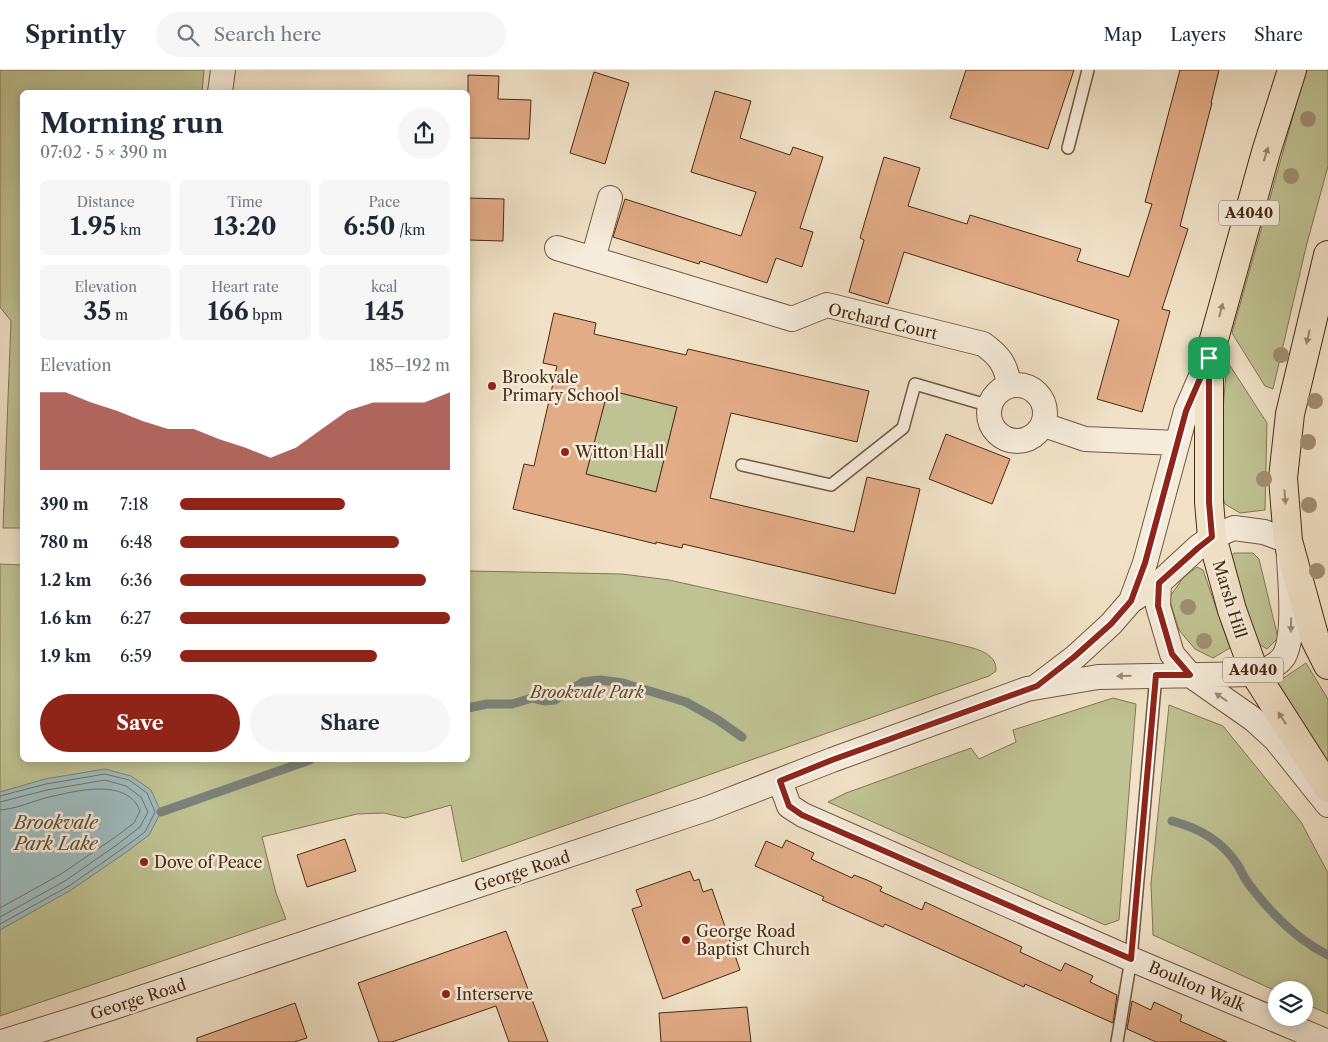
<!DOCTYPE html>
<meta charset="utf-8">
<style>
body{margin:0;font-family:"Libre Caslon Text",serif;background:#f6f6f7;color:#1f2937;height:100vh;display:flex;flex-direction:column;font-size:19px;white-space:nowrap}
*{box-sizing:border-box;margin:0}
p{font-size:16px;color:#747a83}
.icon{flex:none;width:28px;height:28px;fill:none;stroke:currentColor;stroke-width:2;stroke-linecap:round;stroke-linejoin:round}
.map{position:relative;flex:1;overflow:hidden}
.drawer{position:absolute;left:20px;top:20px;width:450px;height:672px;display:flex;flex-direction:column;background:#fff;border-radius:8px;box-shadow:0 2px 12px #0003}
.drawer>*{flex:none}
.buttons{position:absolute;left:1268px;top:911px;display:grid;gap:10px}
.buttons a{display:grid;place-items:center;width:45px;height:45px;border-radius:50%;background:#fff;box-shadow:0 2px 12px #0003;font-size:25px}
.pin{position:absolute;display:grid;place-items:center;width:42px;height:42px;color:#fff;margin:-21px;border-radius:10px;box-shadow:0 2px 8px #0006}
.round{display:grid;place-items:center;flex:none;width:52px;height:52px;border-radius:26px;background:#f6f6f7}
.head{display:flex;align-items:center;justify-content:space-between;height:85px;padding:0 20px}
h1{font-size:28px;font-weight:700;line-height:38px}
.metrics{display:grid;grid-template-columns:repeat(3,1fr);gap:8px;height:85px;padding:5px 20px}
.metrics div{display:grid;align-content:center;border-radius:8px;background:#f6f6f7;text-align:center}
.metrics b{font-size:25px;font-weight:700}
.metrics small{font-size:14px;font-weight:400}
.metrics p{font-size:14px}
.chart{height:140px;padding:10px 20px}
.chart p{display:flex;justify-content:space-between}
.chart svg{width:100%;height:90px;margin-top:5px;fill:#8f2418;opacity:.7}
.primary-button{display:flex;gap:10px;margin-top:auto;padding:10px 20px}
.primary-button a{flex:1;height:58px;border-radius:30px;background:#8f2418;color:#fff;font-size:20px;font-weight:700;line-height:58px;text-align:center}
.primary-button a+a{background:#f6f6f7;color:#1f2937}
ul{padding:0 20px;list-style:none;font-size:16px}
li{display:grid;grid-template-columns:80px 60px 1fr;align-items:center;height:38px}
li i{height:12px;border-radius:6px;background:#8f2418}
header{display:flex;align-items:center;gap:30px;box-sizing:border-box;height:70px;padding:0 25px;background:#fff;border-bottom:1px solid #e0e1e3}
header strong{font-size:24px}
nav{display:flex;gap:28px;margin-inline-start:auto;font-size:18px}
.search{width:350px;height:45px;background:#f6f6f7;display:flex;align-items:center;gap:12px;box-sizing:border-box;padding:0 18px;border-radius:28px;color:#747a83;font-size:19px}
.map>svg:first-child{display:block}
.green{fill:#bfc292;stroke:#837652}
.water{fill:#9ebcbf;stroke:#7b8279}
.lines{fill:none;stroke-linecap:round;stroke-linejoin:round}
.shore{stroke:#727468;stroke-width:1}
.stream{stroke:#7b8279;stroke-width:9}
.building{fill:#e2ac87;stroke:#472b11;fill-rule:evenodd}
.service-casing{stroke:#72593e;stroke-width:14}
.minor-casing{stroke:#72593e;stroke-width:26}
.primary-casing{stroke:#472b11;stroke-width:30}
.service{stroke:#f6ecdb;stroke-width:11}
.minor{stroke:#f6ecdb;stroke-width:24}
.primary{stroke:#f1e2c7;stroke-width:28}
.tree{fill:#a18e71}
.oneway{fill:#9c866c}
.oneway2{fill:#9e8c76}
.route-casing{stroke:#fff;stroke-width:10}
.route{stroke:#8f2418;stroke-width:6}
.poi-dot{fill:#8f2418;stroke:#f6ecdb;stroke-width:2}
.labels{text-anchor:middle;stroke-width:5;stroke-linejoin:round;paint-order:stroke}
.shield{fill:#f6ecdb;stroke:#7c654e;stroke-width:1}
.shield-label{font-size:15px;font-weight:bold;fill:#472b11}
.street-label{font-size:16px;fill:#472b11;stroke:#f6ecdb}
.poi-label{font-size:16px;fill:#472b11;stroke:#f6ecdb;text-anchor:start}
.park-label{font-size:16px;font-style:italic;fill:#5f492b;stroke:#f6ecdb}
.water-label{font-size:18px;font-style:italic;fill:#5d4f3c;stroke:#f6ecdb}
</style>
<header>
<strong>Sprintly</strong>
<div class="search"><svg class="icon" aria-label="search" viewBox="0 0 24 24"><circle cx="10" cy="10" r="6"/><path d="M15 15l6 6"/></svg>Search here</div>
<nav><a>Map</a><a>Layers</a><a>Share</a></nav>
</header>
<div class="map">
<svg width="1328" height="972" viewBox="0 0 1328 972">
<rect width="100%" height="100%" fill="#f1e2c7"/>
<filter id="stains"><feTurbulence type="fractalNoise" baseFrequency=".004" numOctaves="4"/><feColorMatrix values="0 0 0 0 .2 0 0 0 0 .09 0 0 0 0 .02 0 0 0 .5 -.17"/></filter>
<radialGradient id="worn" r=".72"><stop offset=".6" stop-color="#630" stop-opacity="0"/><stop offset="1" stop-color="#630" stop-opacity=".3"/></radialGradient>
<path class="green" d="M0,0H204L202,22H22V458H3L11,251L0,237Z
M1306,0H1328V96L1306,177L1273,319L1265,316L1232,263Z
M1227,291L1267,353L1265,440L1240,443L1225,434L1217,411Z
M608,320L677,337L656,422L586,404Z
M1234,483H1253L1259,489L1278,568L1267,579L1254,571L1228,494Z
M0,494L22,495V690H468V501L622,504L669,510L953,573C970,578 997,580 996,601L989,606L462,792L451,735L405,748L384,743L357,744L262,767L276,823L286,849L0,946Z
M1197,497L1203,500L1230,578L1213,588L1195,579L1179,560L1169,528L1183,508Z
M1306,593L1328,629V697L1273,615Z
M1113,628L1136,634L1119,850L1105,855L828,732L846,723L971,678L979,689L1016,672L1013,660Z
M1169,635L1223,656L1301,752L1328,803V944L1304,933V920L1276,921L1153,865L1151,814Z"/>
<path class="water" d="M105,699L131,706L151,720L161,742L149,765L125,783L71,820L0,860V722L45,709Z"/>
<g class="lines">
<path class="shore" d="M0,726L46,714L105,704L129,710L147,723L155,742L145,762L122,779L69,816L0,854
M0,732L47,720L105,710L126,716L141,727L148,742L140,757L118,774L65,811L0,847
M0,740C16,739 33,731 49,727C76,721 127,707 140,741L134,753L114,768L61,804L0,838"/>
<path class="stream" d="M468,638L487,634H512L532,628L544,631L555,630L583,612L600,610L623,613L686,632L718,650L742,667
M161,742L310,690
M1172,751C1199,758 1222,771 1237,794C1242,802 1245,810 1251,817C1271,843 1298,870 1328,885"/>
</g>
<path class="building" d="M966,0H1074L1048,79L950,48Z
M1180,0H1219L1211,33H1212L1180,156L1188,159L1162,239L1170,241L1142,342L1097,329L1119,250L904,182L888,234L849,222L864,170L860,168L884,87L920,98L908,136L967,154L970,145L1081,179L1077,191L1129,207L1152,134L1145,132Z
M594,2L629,13L605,94L570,83Z
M468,5L499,6L498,29L531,30L529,69L468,68Z
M715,21L751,31L740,68L790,85L793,77L823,87L800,158L813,162L802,197L776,188L767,213L700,191L699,194L613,167L625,129L741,166L756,122L691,102Z
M468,128L504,129L503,171L468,170Z
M554,243L596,253L594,264L686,285L688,279L869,321L857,372L731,343L710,428L854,462L867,407L920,419L895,524L683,474L682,478L656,472V474L513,439L524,394L534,396L557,296L543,293ZM608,320L677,337L656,422L586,404Z
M946,364L1010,389L992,434L929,409Z
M345,769L356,801L307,817L297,785Z
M786,770L814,783L811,789L852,808L854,805L867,810L882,817L880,821L922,840L925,832L1022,877L1020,882L1061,901L1065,893L1093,906L1090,912L1117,925L1113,953L1025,914L1024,917L885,854L883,857L822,830L824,827L755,796L766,771L782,778Z
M690,801L694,811L699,809L703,822L712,819L740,900L663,929L632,839L642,836L636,820Z
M506,861L548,972H509L496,936L392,972H379L358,913Z
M1132,931L1151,940L1154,932L1167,938L1182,945L1180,951L1227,972H1156L1127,959Z
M295,933L307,968L294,972H197V968Z
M747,937L751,972H661L659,943Z"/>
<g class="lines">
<g class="service-casing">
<path id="service" d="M1068,78L1088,0
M742,395L831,415L903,358L915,314L990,336
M1117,972L1131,889L1156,605"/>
</g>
<g class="minor-casing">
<path id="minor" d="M220,22L223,0
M557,178L792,249L827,235L983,274C1000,286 1006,295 1009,315
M593,189L610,128
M989 343a28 28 0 1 1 56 0a28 28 0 1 1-56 0Z
M1044,355L1085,369L1177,373
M1159,513L1158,536L1172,584L1190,605L1253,649L1276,670L1328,735
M1131,531L1145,493L1186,341L1208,290
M780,711L789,736L803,745L1131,889L1328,972
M2,972L108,939L709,738L832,690L1027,619L1098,607L1255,604C1265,600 1278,596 1284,586C1297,563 1289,499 1288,471L1264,462L1234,458L1212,467L1198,477L1159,513L1131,531L1111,554L1075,587L1037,616"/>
</g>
<g class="primary-casing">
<path id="primary" d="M1292,0L1266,82L1209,287V432L1212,467L1232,540L1255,604L1328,718
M1328,185L1290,344L1283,408L1288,471L1315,569L1328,595"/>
</g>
<use href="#service" class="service"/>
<use href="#minor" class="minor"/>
<use href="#primary" class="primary"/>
</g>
<g class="tree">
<circle cx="1308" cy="49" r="8"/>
<circle cx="1291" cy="106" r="8"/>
<circle cx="1281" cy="285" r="8"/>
<circle cx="1315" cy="331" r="8"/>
<circle cx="1308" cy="372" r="8"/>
<circle cx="1264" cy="409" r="8"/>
<circle cx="1309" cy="435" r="8"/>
<circle cx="1317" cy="501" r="8"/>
<circle cx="1188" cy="537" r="8"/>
<circle cx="1204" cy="571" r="8"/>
</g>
<defs><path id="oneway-solid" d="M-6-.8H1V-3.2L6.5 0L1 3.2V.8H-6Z" transform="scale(1.25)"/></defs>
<g class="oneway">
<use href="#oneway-solid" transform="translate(1266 84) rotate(-73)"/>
<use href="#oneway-solid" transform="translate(1221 240) rotate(-75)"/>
<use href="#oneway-solid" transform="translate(1308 267) rotate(103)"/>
<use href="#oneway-solid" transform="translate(1285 427) rotate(85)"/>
<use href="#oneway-solid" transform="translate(1282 648) rotate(-123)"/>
</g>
<g class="oneway2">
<use href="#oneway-solid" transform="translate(1291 555) rotate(91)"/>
<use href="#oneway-solid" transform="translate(1124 606) rotate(178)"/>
<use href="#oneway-solid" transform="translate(1221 627) rotate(-146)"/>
</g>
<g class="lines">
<g class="route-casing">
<path id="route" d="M1209,288V432L1212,467L1198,478L1159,513L1158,536L1172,584L1190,605H1156L1131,889L802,745L789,736L780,711L832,690L1037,616L1074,587L1111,554L1131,531L1145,493L1186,341Z"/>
</g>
<use href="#route" class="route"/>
</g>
<g class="poi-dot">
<circle cx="492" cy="316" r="5"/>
<circle cx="565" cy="382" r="5"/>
<circle cx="144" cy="792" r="5"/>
<circle cx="686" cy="870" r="5"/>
<circle cx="446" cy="924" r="5"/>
</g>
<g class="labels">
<g class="shield">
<rect x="1219" y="130.5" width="60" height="25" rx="4"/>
<rect x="1223" y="587.5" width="60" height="25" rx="4"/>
</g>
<g class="shield-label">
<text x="1249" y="148">A4040</text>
<text x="1253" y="605">A4040</text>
</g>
<g class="street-label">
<text transform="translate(883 251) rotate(13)" y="6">Orchard Court</text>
<text transform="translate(1230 529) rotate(73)" y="6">Marsh Hill</text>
<text transform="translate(522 801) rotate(-18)" y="6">George Road</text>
<text transform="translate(1197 916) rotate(23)" y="6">Boulton Walk</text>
<text transform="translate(138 929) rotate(-18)" y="6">George Road</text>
</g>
<g class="poi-label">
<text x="502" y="313">Brookvale<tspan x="502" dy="18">Primary School</tspan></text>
<text x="575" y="388">Witton Hall</text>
<text x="154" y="798">Dove of Peace</text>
<text x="696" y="867">George Road<tspan x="696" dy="18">Baptist Church</tspan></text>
<text x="456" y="930">Interserve</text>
</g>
<g class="park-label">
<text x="587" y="628">Brookvale Park</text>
</g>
<g class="water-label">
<text x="56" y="759">Brookvale<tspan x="56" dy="21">Park Lake</tspan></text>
</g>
</g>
<rect width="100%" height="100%" filter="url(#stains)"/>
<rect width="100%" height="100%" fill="url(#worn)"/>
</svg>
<div class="buttons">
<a><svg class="icon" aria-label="layers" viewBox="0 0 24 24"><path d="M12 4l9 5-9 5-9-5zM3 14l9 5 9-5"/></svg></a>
</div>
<div class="pin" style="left:1209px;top:288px;background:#1e9e55"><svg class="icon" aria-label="arrive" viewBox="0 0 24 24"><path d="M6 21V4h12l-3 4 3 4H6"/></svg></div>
<section class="drawer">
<div class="head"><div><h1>Morning run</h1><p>07:02 · 5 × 390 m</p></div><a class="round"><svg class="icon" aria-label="share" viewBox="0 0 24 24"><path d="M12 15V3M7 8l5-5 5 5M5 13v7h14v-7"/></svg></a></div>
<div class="metrics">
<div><p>Distance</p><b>1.95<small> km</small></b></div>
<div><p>Time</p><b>13:20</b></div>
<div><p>Pace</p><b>6:50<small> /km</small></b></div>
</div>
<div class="metrics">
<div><p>Elevation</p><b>35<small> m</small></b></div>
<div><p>Heart rate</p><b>166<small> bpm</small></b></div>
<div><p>kcal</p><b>145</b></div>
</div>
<div class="chart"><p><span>Elevation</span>185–192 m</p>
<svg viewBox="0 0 160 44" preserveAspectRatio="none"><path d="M0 44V6L10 6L20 11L30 15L40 20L50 24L60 24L70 29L80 33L90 38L100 33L110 24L120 15L130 11L140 11L150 11L160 6V44z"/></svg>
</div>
<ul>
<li><b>390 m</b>7:18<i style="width:61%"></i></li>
<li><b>780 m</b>6:48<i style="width:81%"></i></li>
<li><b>1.2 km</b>6:36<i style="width:91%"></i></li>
<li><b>1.6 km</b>6:27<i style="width:100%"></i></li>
<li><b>1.9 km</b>6:59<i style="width:73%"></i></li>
</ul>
<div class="primary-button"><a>Save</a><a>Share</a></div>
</section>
</div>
